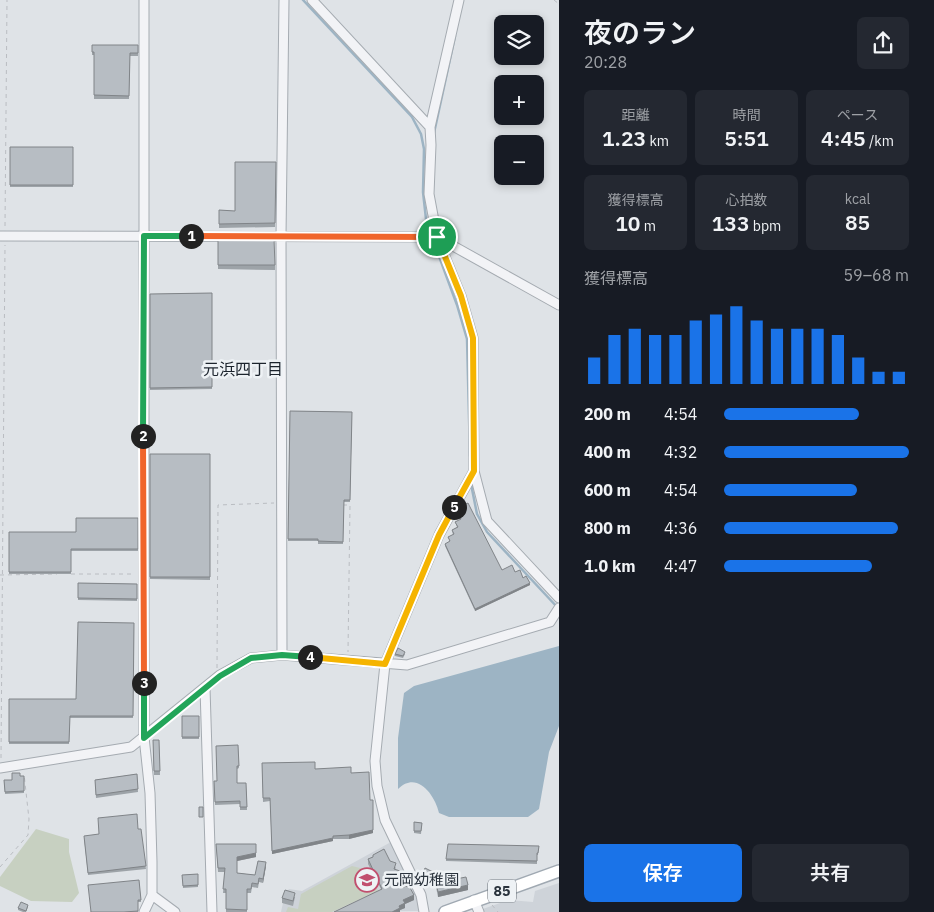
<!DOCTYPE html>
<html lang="ja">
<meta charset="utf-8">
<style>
body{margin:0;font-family:"IBM Plex Sans","Noto Sans JP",sans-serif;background:#242831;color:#f1f3f6;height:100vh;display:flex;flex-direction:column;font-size:19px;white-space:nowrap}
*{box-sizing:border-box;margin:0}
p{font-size:16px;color:#9ea1a6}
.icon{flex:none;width:28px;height:28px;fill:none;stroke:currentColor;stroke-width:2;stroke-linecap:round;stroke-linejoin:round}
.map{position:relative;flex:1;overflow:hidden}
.details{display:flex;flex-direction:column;background:#171b24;width:375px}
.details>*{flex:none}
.fabs{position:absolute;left:494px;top:15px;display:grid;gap:10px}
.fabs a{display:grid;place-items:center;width:50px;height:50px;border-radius:8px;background:#171b24;box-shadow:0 2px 8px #0003;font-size:25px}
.pin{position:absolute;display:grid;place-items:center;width:42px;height:42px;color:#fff;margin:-21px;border:2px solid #fff;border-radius:50%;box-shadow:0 1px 5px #0007}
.km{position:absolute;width:25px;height:25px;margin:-12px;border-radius:50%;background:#222;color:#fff;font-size:14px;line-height:25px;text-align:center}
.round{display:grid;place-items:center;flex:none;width:52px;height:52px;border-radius:8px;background:#242831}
.summary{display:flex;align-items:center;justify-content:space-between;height:85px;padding:0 25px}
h1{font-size:28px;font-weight:600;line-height:38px}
.stats{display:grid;grid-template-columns:repeat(3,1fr);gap:8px;height:85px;padding:5px 25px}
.stats div{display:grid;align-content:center;border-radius:8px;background:#242831;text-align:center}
.stats b{font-size:21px;font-weight:600}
.stats small{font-size:14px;font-weight:400}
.stats p{font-size:14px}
.chart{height:140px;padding:10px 25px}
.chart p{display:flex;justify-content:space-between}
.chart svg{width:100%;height:90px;margin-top:5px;stroke:#1a73e8;stroke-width:6}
.button{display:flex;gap:10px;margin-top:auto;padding:10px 25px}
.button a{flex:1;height:58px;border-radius:8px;background:#1a73e8;color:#fff;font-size:20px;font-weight:600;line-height:58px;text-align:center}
.button a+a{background:#242831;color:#f1f3f6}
ul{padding:0 25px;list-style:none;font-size:16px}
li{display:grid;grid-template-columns:80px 60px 1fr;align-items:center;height:38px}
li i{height:12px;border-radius:6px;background:#1a73e8}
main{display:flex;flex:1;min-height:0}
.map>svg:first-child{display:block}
.built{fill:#ced3d9}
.green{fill:#c7d0c1}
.water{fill:#9db4c4}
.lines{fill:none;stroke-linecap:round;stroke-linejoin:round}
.stream{stroke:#9db4c4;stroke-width:2.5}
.minor-casing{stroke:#a5abb1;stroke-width:11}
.major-casing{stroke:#a0a9b2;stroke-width:14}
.path{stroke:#babdc2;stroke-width:1;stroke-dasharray:4 4;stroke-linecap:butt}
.minor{stroke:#f2f3f6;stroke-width:9}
.major{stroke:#fff;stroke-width:11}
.wall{fill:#9da3a8}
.shaded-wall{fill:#808488}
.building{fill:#b7bdc3;stroke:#808488}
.split-1-casing{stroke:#fff;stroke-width:10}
.split-2-casing{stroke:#fff;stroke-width:10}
.split-3-casing{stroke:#fff;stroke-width:10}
.split-4-casing{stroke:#fff;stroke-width:10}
.split-5-casing{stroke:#fff;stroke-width:10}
.split-6-casing{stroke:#fff;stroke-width:10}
.split-1{stroke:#f0652b;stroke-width:6}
.split-2{stroke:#22a559;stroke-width:6}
.split-3{stroke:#f0652b;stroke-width:6}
.split-4{stroke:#22a559;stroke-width:6}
.split-5{stroke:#f5b400;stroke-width:6}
.split-6{stroke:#f5b400;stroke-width:6}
.labels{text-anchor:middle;stroke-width:5;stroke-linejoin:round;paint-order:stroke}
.shield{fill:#eef2f5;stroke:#656c74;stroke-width:1}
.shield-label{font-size:14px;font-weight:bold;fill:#2a333d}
.poi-label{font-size:15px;fill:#2a333d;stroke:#eef2f5;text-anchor:start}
.neighbourhood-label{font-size:16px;fill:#1c242d;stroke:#eef2f5}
</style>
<main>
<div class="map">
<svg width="559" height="912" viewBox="0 0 559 912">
<rect width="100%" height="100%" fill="#dfe3e7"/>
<path class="built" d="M391,842L418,896V911L281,912L285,894L289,889L302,891Z
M559,883V912H474L509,900L533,902L535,891Z"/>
<path class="green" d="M36,829L69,839V852L79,893L72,902L31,901L0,886V877Z
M352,866L368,870L378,891L332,912H286L288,907L298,909L301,894Z"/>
<path class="water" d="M559,646V726L549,752L539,809L528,817H449L439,813C435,795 417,770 398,789V738L404,693L414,686Z"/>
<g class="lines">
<path class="stream" d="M303,0L412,117L421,134L424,149L423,192L426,219L432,235
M434,133L455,36
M433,240L457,305L467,339L470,456
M471,484L477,514L487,532L558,608"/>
<g class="minor-casing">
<path id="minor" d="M144,0V737L150,793L152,862V895L144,912
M312,0L430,127
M459,0L430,127L431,145L429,194L437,237L461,296L473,338L474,471L487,521L559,598
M0,236L437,237L559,305
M282,655L281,236L284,0
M205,688L212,912
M0,768L131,747L220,675L251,658L282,655L407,665L550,622L559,608
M152,895L175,912
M474,900L479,912
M424,912L421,895L385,820L377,786L375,761L385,664L439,535L474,471"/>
</g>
<g class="major-casing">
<path id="major" d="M445,912L559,871"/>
</g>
<path class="path" d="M554,0L559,4
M5,226L7,0
M343,505H350L348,652
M71,574H135
M0,575L57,574
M217,668L218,505L274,503
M1,758L5,245
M0,867L28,835L29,819L24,774
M492,905L498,912"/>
<use href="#minor" class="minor"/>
<use href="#major" class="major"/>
</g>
<path class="wall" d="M92,45H138V56H130L129,99H94V55H92Z
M10,147H73V187H10Z
M276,162L275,227L219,228V210L235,211Z
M218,238L275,265V270L218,269Z
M212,293V389L150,390V294Z
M290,411L352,412L350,502H344L343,544H318V541H288Z
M150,454H210V580L150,579Z
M462,506L502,570L515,572L523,578L530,585L475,611L445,546V544L450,542L448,537L453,535L452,530L457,527L455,522L460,520L459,515L464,512L462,508Z
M138,518V551H71V574H9V532H76Z
M78,583L137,584V601L78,600Z
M134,623L133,718H70L69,744H9V699H76Z
M395,654H405L403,658L395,656Z
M182,716H199V739H182Z
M153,740H159L160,775H154Z
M238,745L239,768L237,769V783H246L247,810H240V804L215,805L214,781H217Z
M262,763L351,773L370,800L373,833L349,839H333V841L272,854L270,801L263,802Z
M137,774L138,792L96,798L95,780Z
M24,776V793L5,794L4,780H12Z
M414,822L422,823L421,834L414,833Z
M138,829L146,869L88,875L84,838Z
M216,844H256V857L237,861V873L255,875L266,866L263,883L259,882L258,888L252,887L251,893H247V912H226V893H223L225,872H218Z
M539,846L538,855H537V864L446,861V859Z
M373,855L390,861L396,868L395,869L400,875L399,879L402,887L414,900L405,904V908L400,910V912L381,889L368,864V859L373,857Z
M198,874V887L183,888L182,875Z
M433,874L430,881L422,877V875Z
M435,877L456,879L468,890L438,897L435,882Z
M139,880L141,902H138V912H90Z
M295,897L293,906L282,903V898Z
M28,907L26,912H23L18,910V908Z"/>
<path class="shaded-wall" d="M530,583V585L475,611V609Z
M373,830V833L349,839V835Z
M333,838V841L272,854V851Z
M256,853V857L237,861V857Z
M266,862V866L263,883V879Z
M468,885V890L438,897V892Z
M414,895V900L405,904V908L400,910V912H392L399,906L403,900Z"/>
<path class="building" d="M92,45H138V53H130L129,96L94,95V52H92Z
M10,147H73V185H10Z
M235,162H276L275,223L219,224V210L235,211Z
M218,238L274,239L275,265H218Z
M212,293V387L150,388V294Z
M290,411L352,412L350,500H344L343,542L318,541V539H288Z
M150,454H210V577H150Z
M468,503L502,570L512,565L515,572L520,570L523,578L526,576L530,583L475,609L445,544L450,541L448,537L454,534L452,530L458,527L455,522L461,519L459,515L465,512L462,506Z
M76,518H138V549H71V572H9V532H76Z
M78,583L137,584V599L78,598Z
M78,622L134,623L133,716H70L69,742H9V699H76Z
M398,648L405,652L403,656L395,654Z
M182,716H199V737H182Z
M153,740H159L160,771H154Z
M238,745L239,766H237V783H246L247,807H240V801L215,802L214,781H217L216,746Z
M315,762V769L351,767V773L369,772L370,800H373V830L349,835L333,836V838L272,851L270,798H263L262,763Z
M12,773H20V776H24V791L5,792L4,780H12Z
M137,774L138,789L96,795L95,780Z
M199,807H203V817H199Z
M137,814L138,829H141L146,866L88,873L84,836L99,834L98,818Z
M414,822L422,823L421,831H414Z
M216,844H256V853L237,857V873L255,875L258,861L266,862L263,879L259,878L258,884L252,883L251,889H247V910L226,909V889H223L225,868H218Z
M448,844L539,846L538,853H537V861L446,859Z
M384,849L390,861L396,863L394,869L400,871L398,877L402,887L409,886L414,895L403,900L405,903L399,906L400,908L392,912H334L382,889L368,859L373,857V855Z
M425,868L433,872L430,879L422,875Z
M454,872L456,879L466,877L468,885L438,892L435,877Z
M198,874V885L183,886L182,875Z
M139,880L141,900H138V911L124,912H91L88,885Z
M285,890L295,893L293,901L282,898Z
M21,902L28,905L26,911L18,908Z"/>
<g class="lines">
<g class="split-1-casing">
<path id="split-1" d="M191,236L437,237"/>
</g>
<g class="split-2-casing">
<path id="split-2" d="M143,436L144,236H191"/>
</g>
<g class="split-3-casing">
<path id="split-3" d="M143,436L144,683"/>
</g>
<g class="split-4-casing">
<path id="split-4" d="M144,683V738L220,676L251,658L282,655L310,657"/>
</g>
<g class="split-5-casing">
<path id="split-5" d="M310,657L385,664L439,535L454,507"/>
</g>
<g class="split-6-casing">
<path id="split-6" d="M437,237L461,296L473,338L474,471L454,507"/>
</g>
<use href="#split-1" class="split-1"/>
<use href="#split-2" class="split-2"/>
<use href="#split-3" class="split-3"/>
<use href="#split-4" class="split-4"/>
<use href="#split-5" class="split-5"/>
<use href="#split-6" class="split-6"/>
</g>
<defs>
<g id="school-ring" transform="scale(1.25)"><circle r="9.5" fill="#eef2f5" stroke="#c14f6e" stroke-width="1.5"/><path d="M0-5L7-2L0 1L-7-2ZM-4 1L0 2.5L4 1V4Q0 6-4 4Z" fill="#c14f6e"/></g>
</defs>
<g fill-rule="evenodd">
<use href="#school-ring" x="367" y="880"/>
</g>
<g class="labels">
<rect class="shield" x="488" y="879.5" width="28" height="23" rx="4"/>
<g class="shield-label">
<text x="502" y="896">85</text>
</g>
<g class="poi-label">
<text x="384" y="885">元岡幼稚園</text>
</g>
<g class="neighbourhood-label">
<text x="243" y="375">元浜四丁目</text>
</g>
</g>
</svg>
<div class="fabs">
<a><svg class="icon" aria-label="layers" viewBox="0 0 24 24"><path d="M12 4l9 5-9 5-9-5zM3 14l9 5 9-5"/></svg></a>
<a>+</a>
<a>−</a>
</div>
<div class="pin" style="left:437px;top:237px;background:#1e9e55"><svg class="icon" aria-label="arrive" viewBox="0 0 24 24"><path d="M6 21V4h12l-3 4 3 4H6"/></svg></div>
<b class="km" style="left:191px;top:236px">1</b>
<b class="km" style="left:143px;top:436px">2</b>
<b class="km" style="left:144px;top:683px">3</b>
<b class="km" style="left:310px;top:657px">4</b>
<b class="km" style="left:454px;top:507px">5</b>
</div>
<section class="details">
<div class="summary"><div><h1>夜のラン</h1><p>20:28</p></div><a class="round"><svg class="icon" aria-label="share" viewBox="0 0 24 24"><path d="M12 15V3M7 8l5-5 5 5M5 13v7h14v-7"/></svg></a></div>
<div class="stats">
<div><p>距離</p><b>1.23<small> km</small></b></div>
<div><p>時間</p><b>5:51</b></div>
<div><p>ペース</p><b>4:45<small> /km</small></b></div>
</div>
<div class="stats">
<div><p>獲得標高</p><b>10<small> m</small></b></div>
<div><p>心拍数</p><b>133<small> bpm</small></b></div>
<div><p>kcal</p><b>85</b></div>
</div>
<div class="chart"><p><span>獲得標高</span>59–68 m</p>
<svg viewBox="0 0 160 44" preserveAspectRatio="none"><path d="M5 44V31M15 44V20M25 44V17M35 44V20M45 44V20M55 44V13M65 44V10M75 44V6M85 44V13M95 44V17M105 44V17M115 44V17M125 44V20M135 44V31M145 44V38M155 44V38"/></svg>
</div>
<ul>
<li><b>200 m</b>4:54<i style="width:73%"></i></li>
<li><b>400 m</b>4:32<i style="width:100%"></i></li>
<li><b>600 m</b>4:54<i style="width:72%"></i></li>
<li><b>800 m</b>4:36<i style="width:94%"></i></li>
<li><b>1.0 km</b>4:47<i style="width:80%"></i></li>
</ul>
<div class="button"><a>保存</a><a>共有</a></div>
</section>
</main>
